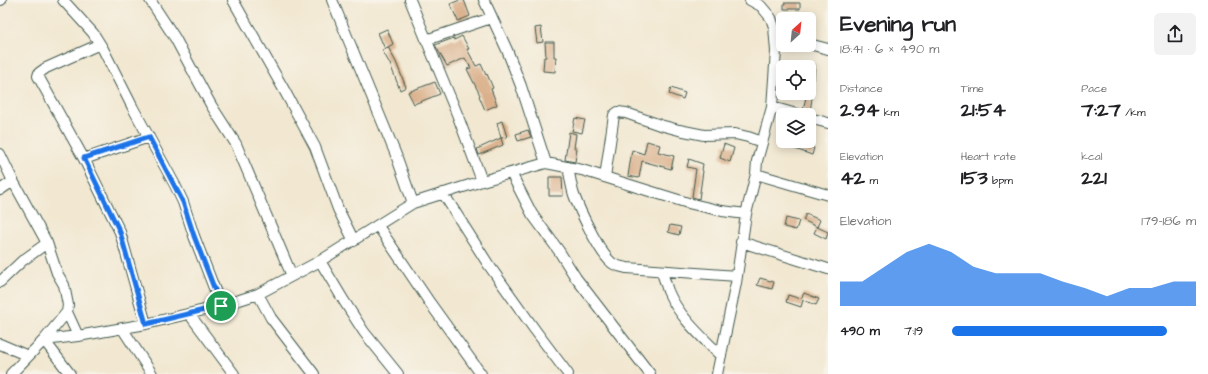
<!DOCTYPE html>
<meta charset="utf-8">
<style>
body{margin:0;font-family:"Architects Daughter",sans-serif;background:#f2f2f2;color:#202124;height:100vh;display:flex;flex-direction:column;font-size:15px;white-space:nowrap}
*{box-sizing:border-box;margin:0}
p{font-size:13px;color:#757577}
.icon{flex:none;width:22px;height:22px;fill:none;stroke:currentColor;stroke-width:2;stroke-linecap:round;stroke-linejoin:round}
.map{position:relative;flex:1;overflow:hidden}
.panel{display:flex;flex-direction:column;background:#fff;width:380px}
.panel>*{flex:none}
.needle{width:26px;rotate:27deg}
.tools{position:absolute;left:776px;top:12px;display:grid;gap:8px}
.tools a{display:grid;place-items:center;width:40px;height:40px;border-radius:6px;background:#fff;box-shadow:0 2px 10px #0003;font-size:20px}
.pin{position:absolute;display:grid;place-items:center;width:34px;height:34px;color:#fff;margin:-17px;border:2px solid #fff;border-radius:50%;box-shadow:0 1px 4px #0007}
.round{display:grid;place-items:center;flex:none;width:42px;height:42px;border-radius:6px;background:#f2f2f2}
.summary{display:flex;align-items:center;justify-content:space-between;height:68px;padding:0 12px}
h1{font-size:22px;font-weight:700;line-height:30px}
.stats{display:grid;grid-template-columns:repeat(3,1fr);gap:6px;height:68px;padding:4px 12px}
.stats div{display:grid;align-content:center}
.stats b{font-size:20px;font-weight:700}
.stats small{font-size:11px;font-weight:400}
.stats p{font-size:11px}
.chart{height:112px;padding:8px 12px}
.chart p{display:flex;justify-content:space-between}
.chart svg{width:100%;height:72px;margin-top:4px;fill:#1a73e8;opacity:.7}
ul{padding:0 12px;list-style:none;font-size:13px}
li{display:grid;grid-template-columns:64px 48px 1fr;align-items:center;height:30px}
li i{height:10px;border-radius:5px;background:#1a73e8}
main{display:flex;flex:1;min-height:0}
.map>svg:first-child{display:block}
.building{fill:#dab18c}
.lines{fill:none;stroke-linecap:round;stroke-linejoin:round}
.minor-casing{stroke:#3f574c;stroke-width:12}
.minor{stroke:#fff;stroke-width:10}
.route-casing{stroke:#fff;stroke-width:8}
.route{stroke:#1a73e8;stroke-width:5}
</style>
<main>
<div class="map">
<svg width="828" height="374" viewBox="0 0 828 374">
<rect width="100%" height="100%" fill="#f7f3e8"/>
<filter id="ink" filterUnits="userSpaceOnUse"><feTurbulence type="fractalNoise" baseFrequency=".025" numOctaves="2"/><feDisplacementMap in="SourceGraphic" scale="8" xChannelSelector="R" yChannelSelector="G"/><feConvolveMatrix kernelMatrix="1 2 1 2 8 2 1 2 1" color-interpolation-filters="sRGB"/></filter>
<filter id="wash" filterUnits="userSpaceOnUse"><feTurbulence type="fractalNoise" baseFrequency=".012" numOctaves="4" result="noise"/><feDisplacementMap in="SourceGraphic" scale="16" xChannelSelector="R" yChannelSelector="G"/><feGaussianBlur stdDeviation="0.9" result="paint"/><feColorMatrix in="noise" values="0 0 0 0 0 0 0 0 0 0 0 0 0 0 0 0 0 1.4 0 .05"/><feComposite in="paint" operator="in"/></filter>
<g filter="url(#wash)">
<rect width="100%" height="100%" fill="#f2e8d2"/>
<g id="blocks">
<path class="building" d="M460,0H464L470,16L458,21L450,4Z
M784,3H800V9H784Z
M541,27L543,42L537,43L535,28Z
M387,29L393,44L385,49L378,33Z
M462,36L469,49H467L476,66L481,64L486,75L487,74L493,88L491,89L497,105L485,110L479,96L480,95L467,69L471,68L465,58L447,66L435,45L454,38V40Z
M545,42H554V57H556L555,72L543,71L544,57H546Z
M388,47L396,62L406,87L400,90L390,64L382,50Z
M809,63L815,64L814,79H809Z
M435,82L440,94L414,104L408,92Z
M671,88L685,93L683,99L669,94Z
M806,97L812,98L810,112L806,113L803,110Z
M575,118L585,120L582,133L572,131Z
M502,121L507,137L501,138L497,123Z
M528,130L531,137L518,141L516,134Z
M569,132L576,134L574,148H577L575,162L565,160Z
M501,138L503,145L479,155L477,149Z
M647,141L660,145L658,152L674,156L671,169L642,161L639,178L628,176L632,150L644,154Z
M785,141H793L814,148L812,155L784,145Z
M724,144L734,148L730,162L720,158Z
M689,159L703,164L702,170L703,171L699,199L692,197L696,169L687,167Z
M549,177H562L563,196H549Z
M806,214L820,220L817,227L803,220Z
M786,218L799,221L796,230L784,227Z
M670,225L681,227L679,235L668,232Z
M817,227L828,232L826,239L814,233Z
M760,278L774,282L772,289L757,285Z
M804,293L819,299L816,305L803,300L801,307L786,302L788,295L801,299Z"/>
</g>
</g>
<g filter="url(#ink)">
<use href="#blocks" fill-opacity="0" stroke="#3f574c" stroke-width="1"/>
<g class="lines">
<g class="minor-casing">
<path id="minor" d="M0,0H1
M63,0L93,33L103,49L133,108L175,185L183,202L194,236L221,306
M150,0L175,38L211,105L236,144L292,276
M233,0L283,88L315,147L338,209L354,241
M332,0L396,155L413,203
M410,0L457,114L482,181
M484,0L507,50L521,86L546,163
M426,40L491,18
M100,44L46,68L39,73L38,76L84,159L120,232L146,324
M809,44L828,49
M772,107L800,115
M809,118L828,123
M0,154L13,181L47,243L57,273L64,285L68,305L67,312L44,340L11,374
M84,159L149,137
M568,167C570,176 571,186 574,195C579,209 600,254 612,263C616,266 622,267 627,268L737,276
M511,173L532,214L559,251L576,278L650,374
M756,174L828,195
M605,177L614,115L618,112L626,113L660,125L679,130L704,135L735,134L748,137L762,142
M0,190L13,181
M443,193L488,264L535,330L568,374
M378,226L430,303L481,374
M741,242L828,269
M320,261L344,301L364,332L398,374
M661,271C664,277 666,285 668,291C679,317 702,337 721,356
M0,282L22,261L47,243
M258,294L271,318L314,374
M67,312L78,336
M190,315L234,374
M122,328L152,374
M44,340L78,336L146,324L221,306L258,294L320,261L413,203L482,181L546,163L582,170L688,203L722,211L746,214
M44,340L70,374
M0,344L28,356
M717,374L736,283L746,214L756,174L757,161L772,107L776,51L774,27L771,18L761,6L750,0"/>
</g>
<use href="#minor" class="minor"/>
</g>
</g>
<g class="lines" filter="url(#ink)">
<g class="route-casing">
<path id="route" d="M149,137L183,202L194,236L221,306L146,324L120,232L84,158Z"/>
</g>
<use href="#route" class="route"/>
</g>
</svg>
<div class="tools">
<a><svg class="needle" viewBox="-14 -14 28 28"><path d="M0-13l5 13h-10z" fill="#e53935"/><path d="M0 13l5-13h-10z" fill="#757577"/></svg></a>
<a><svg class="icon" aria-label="locate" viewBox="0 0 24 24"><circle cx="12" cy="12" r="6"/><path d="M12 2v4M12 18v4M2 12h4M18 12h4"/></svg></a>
<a><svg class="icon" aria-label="layers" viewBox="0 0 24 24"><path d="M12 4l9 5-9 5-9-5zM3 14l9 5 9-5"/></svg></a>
</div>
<div class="pin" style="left:221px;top:306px;background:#1e9e55"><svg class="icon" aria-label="arrive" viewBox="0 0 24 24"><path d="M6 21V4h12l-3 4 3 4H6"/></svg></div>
</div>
<section class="panel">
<div class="summary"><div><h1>Evening run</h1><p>18:41 · 6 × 490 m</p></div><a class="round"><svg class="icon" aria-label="share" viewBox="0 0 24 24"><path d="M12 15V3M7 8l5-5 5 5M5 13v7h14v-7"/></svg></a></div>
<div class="stats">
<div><p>Distance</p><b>2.94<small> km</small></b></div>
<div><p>Time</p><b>21:54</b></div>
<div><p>Pace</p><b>7:27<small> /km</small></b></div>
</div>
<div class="stats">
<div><p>Elevation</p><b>42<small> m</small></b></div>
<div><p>Heart rate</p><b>153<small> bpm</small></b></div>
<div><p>kcal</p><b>221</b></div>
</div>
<div class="chart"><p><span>Elevation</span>179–186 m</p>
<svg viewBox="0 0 160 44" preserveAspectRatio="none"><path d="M0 44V29L10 29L20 20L30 11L40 6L50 11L60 20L70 24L80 24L90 24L100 29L110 33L120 38L130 33L140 33L150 29L160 29V44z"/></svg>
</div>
<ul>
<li><b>490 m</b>7:19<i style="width:88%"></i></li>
</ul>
</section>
</main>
